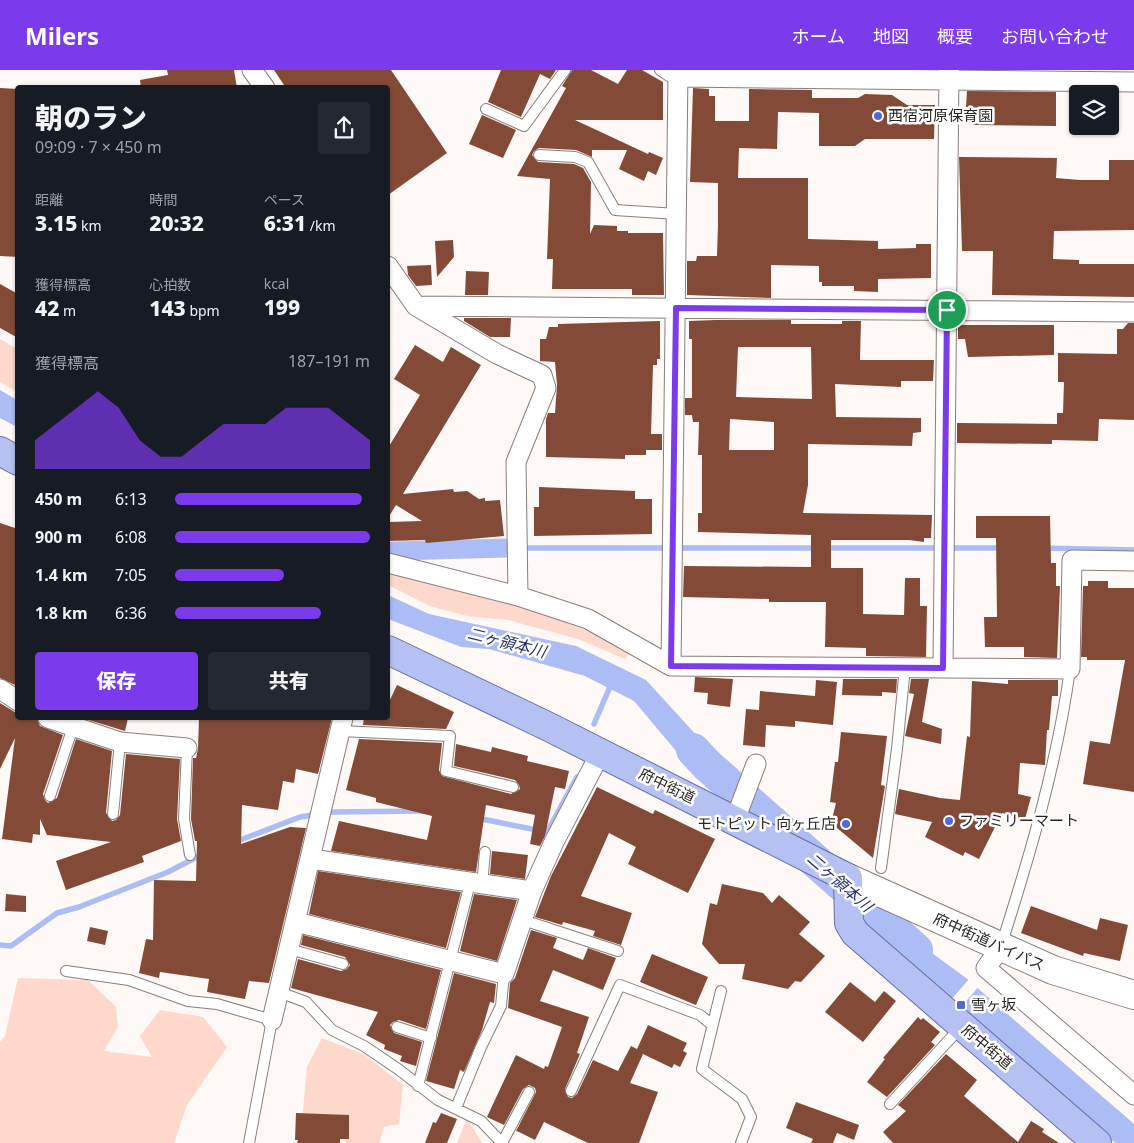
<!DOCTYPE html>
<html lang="ja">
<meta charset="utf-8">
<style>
body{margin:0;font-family:"Noto Sans","Noto Sans JP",sans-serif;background:#242831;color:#f1f3f6;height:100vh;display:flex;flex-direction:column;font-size:19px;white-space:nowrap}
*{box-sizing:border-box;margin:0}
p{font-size:16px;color:#9ea1a6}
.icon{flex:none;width:28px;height:28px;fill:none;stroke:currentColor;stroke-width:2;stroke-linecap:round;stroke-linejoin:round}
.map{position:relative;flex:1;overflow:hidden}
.details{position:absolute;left:15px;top:15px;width:375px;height:635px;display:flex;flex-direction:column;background:#171b24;border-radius:5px;box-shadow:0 1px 4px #0004}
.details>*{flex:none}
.fabs{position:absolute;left:1069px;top:15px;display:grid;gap:10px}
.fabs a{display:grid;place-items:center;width:50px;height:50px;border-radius:5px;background:#171b24;box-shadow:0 1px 4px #0004;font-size:25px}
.pin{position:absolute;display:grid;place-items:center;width:42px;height:42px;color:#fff;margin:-21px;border:2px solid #fff;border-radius:50%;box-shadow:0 1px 5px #0007}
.round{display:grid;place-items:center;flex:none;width:52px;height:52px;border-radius:5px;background:#242831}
.headline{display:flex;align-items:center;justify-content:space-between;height:85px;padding:0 20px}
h1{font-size:28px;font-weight:800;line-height:38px}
.stats{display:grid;grid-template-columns:repeat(3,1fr);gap:8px;height:85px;padding:5px 20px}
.stats div{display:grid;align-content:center}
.stats b{font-size:21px;font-weight:800}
.stats small{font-size:14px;font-weight:400}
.stats p{font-size:14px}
.chart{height:140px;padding:10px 20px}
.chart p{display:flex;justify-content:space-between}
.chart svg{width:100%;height:90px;margin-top:5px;fill:#7c3aed;opacity:.7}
.cta{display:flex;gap:10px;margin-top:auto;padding:10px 20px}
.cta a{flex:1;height:58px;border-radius:5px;background:#7c3aed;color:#fff;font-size:20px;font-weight:800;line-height:58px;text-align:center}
.cta a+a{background:#242831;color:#f1f3f6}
ul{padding:0 20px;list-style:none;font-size:16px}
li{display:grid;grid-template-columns:80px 60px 1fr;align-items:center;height:38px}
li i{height:12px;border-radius:6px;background:#7c3aed}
header{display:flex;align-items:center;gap:30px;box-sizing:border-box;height:70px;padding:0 25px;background:#7c3aed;color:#fff}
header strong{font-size:24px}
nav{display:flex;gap:28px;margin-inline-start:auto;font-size:18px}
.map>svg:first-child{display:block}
.green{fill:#fdd8cb}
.water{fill:#acbcf5}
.pier{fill:#fef8f6}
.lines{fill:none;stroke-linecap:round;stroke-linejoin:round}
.stream{stroke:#acbcf5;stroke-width:5.5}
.canal{stroke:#acbcf5;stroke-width:19}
.river{stroke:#acbcf5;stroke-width:34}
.building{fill:#834b37;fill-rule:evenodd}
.lane-casing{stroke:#887f7c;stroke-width:12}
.street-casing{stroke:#887f7c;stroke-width:21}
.secondary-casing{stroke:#887f7c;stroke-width:30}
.primary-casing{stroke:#6470a5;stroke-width:30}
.lane{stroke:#fff;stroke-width:10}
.street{stroke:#fff;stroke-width:19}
.secondary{stroke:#fff;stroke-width:28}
.primary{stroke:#b5c1f2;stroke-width:28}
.route-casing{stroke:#fff;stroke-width:10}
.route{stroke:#7c3aed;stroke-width:6}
.poi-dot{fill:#5468de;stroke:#fff;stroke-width:2}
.labels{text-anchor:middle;stroke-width:5;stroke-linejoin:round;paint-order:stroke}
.poi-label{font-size:15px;fill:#292524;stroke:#fff;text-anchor:start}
.street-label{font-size:15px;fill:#292524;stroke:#fff}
.water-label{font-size:16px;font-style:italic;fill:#253071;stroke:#fff}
</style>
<header>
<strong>Milers</strong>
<nav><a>ホーム</a><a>地図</a><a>概要</a><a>お問い合わせ</a></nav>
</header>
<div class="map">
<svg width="1134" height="1073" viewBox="0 0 1134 1073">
<rect width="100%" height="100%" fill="#fef8f6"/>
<path class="green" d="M0,269L17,279V322L0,312Z
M388,499C471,521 553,545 633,579L625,589L578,569L508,550L467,546L430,536L388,515Z
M18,908L88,910L116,937L118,957L104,981L152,987L140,966L160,940L203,947L227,977L187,1035L174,1073H0V972L5,966Z
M322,968L365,985L403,1015L399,1054L384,1057L379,1073H346L345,1058L302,1051L307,997Z
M467,1048L482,1073H457Z"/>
<path class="water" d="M0,320L17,330V357L0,348Z
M388,525L429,544L576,576L646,610L731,703L722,717L687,694L634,631L585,606L489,579L461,577L388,549Z
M883,847L966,908L1134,1054V1073H1115L869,863Z"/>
<path class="pier" d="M970,908L979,916L958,941L948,933Z"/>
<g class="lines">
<path class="stream" d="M524,478H1002
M1043,478L1134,480
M594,654L612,612
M477,748L547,762L577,707
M235,772L300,747L333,742L421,741
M0,875L11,876L57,843L79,837L168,802L203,784"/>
<path class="canal" d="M393,481L507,478"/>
<path class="river" d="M693,680L707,695L916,880"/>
</g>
<path class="building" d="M167,0H234L237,18H141L140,10L168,5Z
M274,0H391L447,83L388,125V18H286Z
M501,0H556L550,9L540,4L521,47L488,32Z
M572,0H591L618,14L627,0H642L663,12V50H575L648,84L649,82L663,88L656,105L648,101L644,111L619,99L627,80H592V87L576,80L539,78L534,81L532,85L538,92L574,94L583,98L591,112L590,164L594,155L617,156V161H628V163H663L664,225H632V219H552L553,189H547L550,109L517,106L566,18L562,16Z
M0,18L18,19V187L0,186Z
M693,18L709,19V26H715V51H749V19L812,20V28H858L865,24L892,25L907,35H935L934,69H865L855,76H819V43L778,42L777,79L739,78L738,108H808V169L878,171V179L916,178V174H931V208L878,209V222L854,221V216H822V212H819V196L771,195V228L687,225V191H696L697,186H717L718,154V113L690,112Z
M967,21L1056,22V56L973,55V37H966Z
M482,45L516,60L503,88L469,74Z
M959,87L1057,88L1056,108L1080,110H1109V90H1134V160L1054,161L1053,189L1079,190V194H1134V227L992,225L993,181H962Z
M453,170L454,187L437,207L435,171Z
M431,195L432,215L416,216L408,205L407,196Z
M466,201L489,202L488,225H465Z
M0,214L18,224V268L0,258Z
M464,248H511L510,267H490L464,251Z
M715,250H791V254H842V251H861L860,290H934L933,311H901V317L835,314L836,347L921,348V362L913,363L912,376L808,374V415L803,443L932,445L931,468H924V472L909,470H831V498H863V544L904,545L905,508H920V536H927L926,587L866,586V578L825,577L826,532H769V529L683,527L684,496L811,497V465L698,462V443H702V385H698L699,352H693L692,345H685V328H692V269H689V251ZM738,277H811L812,329L736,327ZM730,349L774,352V380H729Z
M660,251V289H657V295H653L651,364H662V380H646V385H625V389L546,387V349L548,343H555L557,315L555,292L540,291V269H546L549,257H558V254Z
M1128,253H1134V350L1099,349L1098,371L1052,370V374L957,373V353L1057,354V343H1063L1064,312H1058V283L1117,284V259H1123Z
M958,255H1054V285L968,287L965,269H958Z
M415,275L443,292L451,277L481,295L403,424L453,419L454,422L467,421L479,429L485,428V431L500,430L504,466L426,473L425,470L388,471V452L422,451L396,435L388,448V378L420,325L394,309Z
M539,417L635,421V429H652V464L534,466V437H539Z
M976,446H1050L1051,493H1056V516H1060L1057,588L1024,587V577H985L984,547H997L996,468H976Z
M0,453L18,459V609L15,615L0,608Z
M1088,511H1108V518H1134V722L1083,714L1090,671L1110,674L1125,590H1087V587H1081L1083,516H1088Z
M695,607L733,609L730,637L707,634L708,623L694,622Z
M843,609H897L896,623L882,622V626L842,625Z
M911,609H929L922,652L942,659L941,674L905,666L914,624L909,623Z
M816,610L837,612L833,655L795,651V657L766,655L765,677L743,675L746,639L759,640L760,621L815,626Z
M1008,610H1058V626H1052L1049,660H1047L1045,695L1020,693L1018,724L1031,727L1025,749L1002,743L979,789L965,782L963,786L925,767L932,752L895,744L899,719L940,728L960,730L967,666L970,667L972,611L1008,614Z
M397,615L454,642L446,659L363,655L364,648H388V634Z
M0,633L18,644V648H37L40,656L63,665L43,724L45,730L48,733L57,728L76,669L112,681L106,743L112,751L116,750L120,745L126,684L180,689L177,749L181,771L142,786L144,792L66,820L56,791L111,772L47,765L40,749V765L33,764L32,773L2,769L15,668L0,699Z
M82,648H128L125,661Z
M199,648L277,650V648H332L318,704L296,699L294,713L283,711L278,740L242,735L241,774L290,757L306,758L269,913L249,911L245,929L207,922L209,909L160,902L159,908L139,903L146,869L153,870L154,810L196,811L197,771H195L191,749L193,688H196L198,679Z
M841,662L887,666L881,715L885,716L873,788L831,753L836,733L830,732L835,692H838Z
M359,669L442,673L439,700L442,706L511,724L520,719L519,715L515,710L454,696L456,674L491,682L492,677L528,686L527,691L569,701L565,719L555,717L545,766L540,776L530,774L535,745L486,735L476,802L331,781L339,751L427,770L432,746L376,732V728L346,720Z
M597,717L653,744L655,740L715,769L688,823L628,794L636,777L609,763L581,826L632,843L621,875L593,866L595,861L563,852L562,855L535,847L551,806Z
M492,781L528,785L525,809L490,804Z
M318,801L461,822L446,878L309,844Z
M722,814L763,823L772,833L779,825L810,852L799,864L825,886L801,912L795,911L788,919L742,909L745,894H719L702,874L710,833L717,835Z
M6,824L26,826V842L5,841Z
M474,824L517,830L497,891L460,881Z
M1031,836L1097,860L1100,848L1128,855L1120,891L1084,883L1083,886L1021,863Z
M90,857L108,861L105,875L87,871Z
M531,860L557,868L553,878L583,890L588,878L616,888L603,920L553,900L540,931L589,947L577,983L580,984L565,1019L568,1027L572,1028L577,1024L593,990L618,1001L631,976L637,979L648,955L687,973L683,981L687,983L680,997L674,994L672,998L643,984L630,1013L658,1022L639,1073H588L544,1052L535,1070L519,1062L516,1061L536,1022L535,1018L529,1015L523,1019L504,1055L487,1047L516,985L544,999L545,996L548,997L562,957L508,938L510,913L515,908Z
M303,865L441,900L426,959L399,950L393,952L390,955L394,963L422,972L416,996L400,991L402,986L384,979L385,975L366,965L378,942L291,918L298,889L341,901L347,899L350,895L345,887L301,875Z
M652,884L708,907L696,935L640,912Z
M454,903L496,914L494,933L490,932L482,960L464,1002L460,1000L454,1019L426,1011Z
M850,912L875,932L884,921L896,931L863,972L825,942Z
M918,947L921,950L923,948L940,962L931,972L935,975L887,1027L867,1012L885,989L883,988Z
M946,984L977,1010L964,1026L1018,1072L1031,1051L1044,1059L1042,1062L1059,1073H893L883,1062L906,1041L898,1035Z
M796,1032L859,1055L854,1070L837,1063L833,1073H811L813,1069L786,1058Z
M296,1043L349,1045V1069H340V1073H297L298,1070H295Z
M441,1043L457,1049L447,1073H425L433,1052L436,1053Z"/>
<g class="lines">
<g class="lane-casing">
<path id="lane" d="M660,0L678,12
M486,39L524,56L565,0
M539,85L575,87L588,92L615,140L677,144
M340,661L450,666L446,701L513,717
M187,678L184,749L190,785
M50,726L73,657
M113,744L120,672
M881,798L897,679L905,597
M482,815L485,782
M523,850L618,881
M1001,876C1030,785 1057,694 1070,599
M289,879L343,894
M66,901L129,910L188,931L217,934L272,950L249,1073
M721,921L702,999L742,1029L751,1047L741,1073
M279,922L306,932L332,960L364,976L398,999L438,1030L481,1051L502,1073
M397,957L431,968
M418,1016L470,813
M571,1021L620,915L700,945L712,955
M890,1034L961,957
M456,1038L481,977L501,936L504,904
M502,1073L529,1022"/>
</g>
<g class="street-casing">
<path id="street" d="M252,0L265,18
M678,7L1134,12
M388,196L416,236L497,284L542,305L546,318L516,392L518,526
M416,236L1134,242
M388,493L518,526L588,549L671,596L1070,599L1072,490L1134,491
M671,596L678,0
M943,598L949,0
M0,619L18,631
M48,648L120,672L187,678
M735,750L756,694
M311,789L532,821
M296,852L504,904L532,821L554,772L600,684
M1001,877L986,898L1134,1025
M272,950L343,648"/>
</g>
<g class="secondary-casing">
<path id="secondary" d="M848,808L1053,900L1134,925"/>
</g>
<g class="primary-casing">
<path id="primary" d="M0,381L18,391
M388,580L549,657L848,808L849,853L855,863L1097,1073"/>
</g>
<use href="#lane" class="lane"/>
<use href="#street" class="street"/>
<use href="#secondary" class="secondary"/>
<use href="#primary" class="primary"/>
</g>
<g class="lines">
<g class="route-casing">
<path id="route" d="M676,238L947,240L943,598L671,596Z"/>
</g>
<use href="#route" class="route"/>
</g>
<g class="poi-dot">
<circle cx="878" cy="46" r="5"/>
<circle cx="949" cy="751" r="5"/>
<circle cx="846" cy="754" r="5"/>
<rect x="956" y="930" width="10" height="10" rx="2.5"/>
</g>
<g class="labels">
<g class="poi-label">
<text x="888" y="51">西宿河原保育園</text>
<text x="959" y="756">ファミリーマート</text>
<text x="836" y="759" text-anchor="end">モトピット 向ヶ丘店</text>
<text x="971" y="940">雪ヶ坂</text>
</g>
<g class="street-label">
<text transform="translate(667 716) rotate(26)" y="5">府中街道</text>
<text transform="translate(989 872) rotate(24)" y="5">府中街道バイパス</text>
<text transform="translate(987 977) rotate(40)" y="5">府中街道</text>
</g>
<g class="water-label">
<text transform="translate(507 572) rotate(14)" y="6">二ヶ領本川</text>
<text transform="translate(840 812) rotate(41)" y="6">二ヶ領本川</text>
</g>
</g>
</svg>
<div class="fabs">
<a><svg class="icon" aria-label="layers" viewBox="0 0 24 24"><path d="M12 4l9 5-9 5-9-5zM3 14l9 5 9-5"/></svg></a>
</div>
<div class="pin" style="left:947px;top:240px;background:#1e9e55"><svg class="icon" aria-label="arrive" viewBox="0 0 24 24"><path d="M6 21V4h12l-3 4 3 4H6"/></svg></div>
<section class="details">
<div class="headline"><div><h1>朝のラン</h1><p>09:09 · 7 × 450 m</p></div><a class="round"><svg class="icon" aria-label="share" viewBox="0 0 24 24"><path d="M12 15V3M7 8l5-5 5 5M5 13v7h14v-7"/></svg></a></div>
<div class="stats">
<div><p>距離</p><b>3.15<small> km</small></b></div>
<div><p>時間</p><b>20:32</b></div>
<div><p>ペース</p><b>6:31<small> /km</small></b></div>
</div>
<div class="stats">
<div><p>獲得標高</p><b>42<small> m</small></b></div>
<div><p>心拍数</p><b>143<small> bpm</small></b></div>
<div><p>kcal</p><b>199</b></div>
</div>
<div class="chart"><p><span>獲得標高</span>187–191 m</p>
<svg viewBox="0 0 160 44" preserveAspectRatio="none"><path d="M0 44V30L10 22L20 14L30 6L40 14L50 30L60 38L70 38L80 30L90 22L100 22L110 22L120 14L130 14L140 14L150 22L160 30V44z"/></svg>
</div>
<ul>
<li><b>450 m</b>6:13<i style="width:96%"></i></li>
<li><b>900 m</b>6:08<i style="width:100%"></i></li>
<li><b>1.4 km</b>7:05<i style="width:56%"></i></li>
<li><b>1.8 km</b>6:36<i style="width:75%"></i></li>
</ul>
<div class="cta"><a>保存</a><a>共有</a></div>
</section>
</div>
